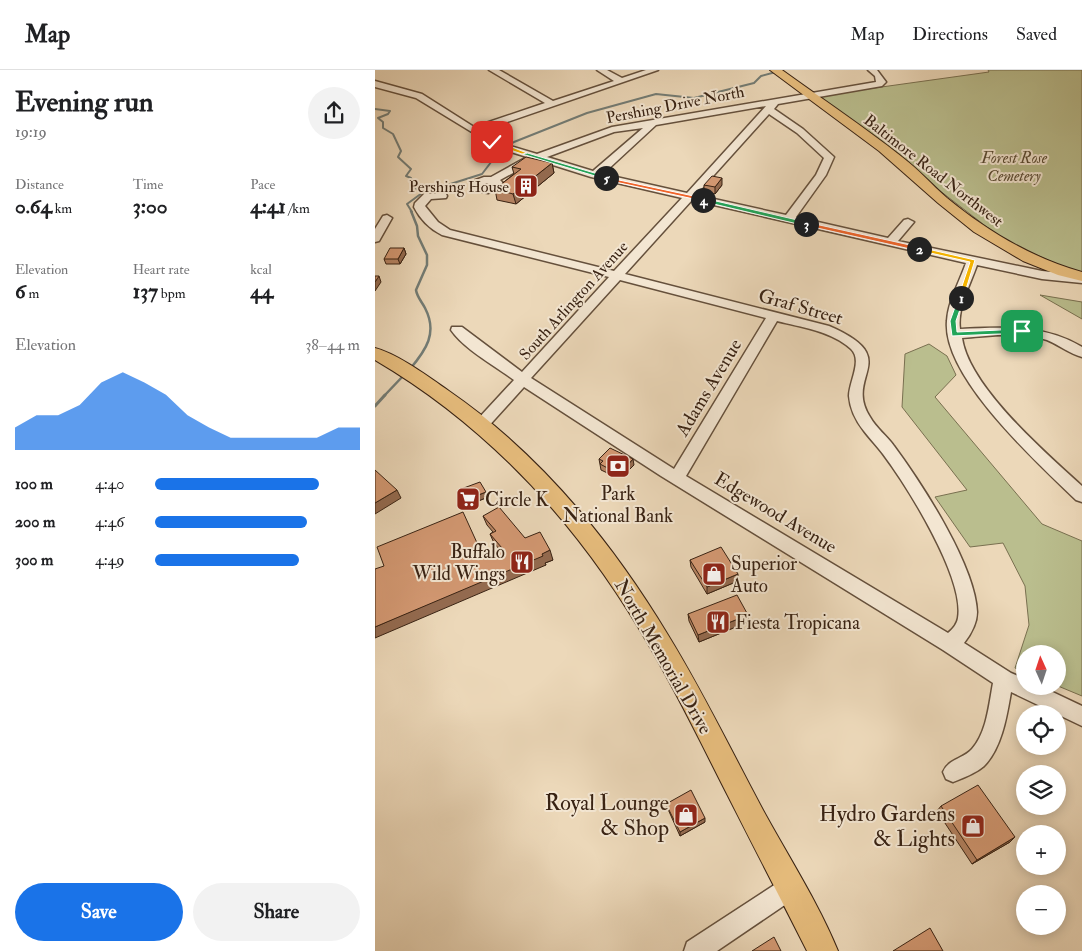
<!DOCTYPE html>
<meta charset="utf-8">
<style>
body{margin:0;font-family:"IM FELL Double Pica",serif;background:#f2f2f2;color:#202124;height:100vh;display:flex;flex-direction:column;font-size:19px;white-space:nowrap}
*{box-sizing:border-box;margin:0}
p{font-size:16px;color:#757577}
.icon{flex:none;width:28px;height:28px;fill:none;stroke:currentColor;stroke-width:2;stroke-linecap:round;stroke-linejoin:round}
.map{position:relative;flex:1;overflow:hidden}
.panel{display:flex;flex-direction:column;background:#fff;width:375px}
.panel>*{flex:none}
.needle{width:32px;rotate:357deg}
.tools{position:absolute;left:641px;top:575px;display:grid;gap:10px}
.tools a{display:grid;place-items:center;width:50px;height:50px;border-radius:50%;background:#fff;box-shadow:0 2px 12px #0003;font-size:25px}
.pin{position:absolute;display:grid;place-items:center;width:42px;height:42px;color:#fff;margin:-21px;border-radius:10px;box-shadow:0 2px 8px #0006}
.km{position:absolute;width:25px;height:25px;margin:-12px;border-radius:50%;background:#222;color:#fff;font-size:14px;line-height:25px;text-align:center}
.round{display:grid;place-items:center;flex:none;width:52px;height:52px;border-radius:26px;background:#f2f2f2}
.summary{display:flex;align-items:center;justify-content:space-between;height:85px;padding:0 15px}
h1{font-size:28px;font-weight:800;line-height:38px}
.metrics{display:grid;grid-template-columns:repeat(3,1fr);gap:8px;height:85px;padding:5px 15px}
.metrics div{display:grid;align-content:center}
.metrics b{font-size:21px;font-weight:800}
.metrics small{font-size:14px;font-weight:400}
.metrics p{font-size:14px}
.chart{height:140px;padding:10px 15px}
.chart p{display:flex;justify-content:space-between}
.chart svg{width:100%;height:90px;margin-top:5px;fill:#1a73e8;opacity:.7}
.cta{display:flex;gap:10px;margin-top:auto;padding:10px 15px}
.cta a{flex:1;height:58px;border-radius:30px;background:#1a73e8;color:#fff;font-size:20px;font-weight:800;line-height:58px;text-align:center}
.cta a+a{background:#f2f2f2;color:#202124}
ul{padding:0 15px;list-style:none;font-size:16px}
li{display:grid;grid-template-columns:80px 60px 1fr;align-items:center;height:38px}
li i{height:12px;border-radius:6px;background:#1a73e8}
header{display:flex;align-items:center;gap:30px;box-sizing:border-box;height:70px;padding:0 25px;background:#fff;border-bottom:1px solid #e0e0e0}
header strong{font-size:24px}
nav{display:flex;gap:28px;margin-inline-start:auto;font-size:18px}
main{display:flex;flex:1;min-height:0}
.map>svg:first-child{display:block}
.green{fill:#babe8e;stroke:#797050}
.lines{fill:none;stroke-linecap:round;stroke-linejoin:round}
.stream-far2{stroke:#737c75;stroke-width:2}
.stream-far1{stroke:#737c75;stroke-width:2.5}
.stream{stroke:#737c75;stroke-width:3}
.minor-casing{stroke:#65503c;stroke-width:3}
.major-casing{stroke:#382213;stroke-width:2}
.minor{fill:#f3e6d2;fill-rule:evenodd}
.major{fill:#e6bc7c;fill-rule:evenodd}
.wall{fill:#b68463;stroke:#382213}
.shaded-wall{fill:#946b50;stroke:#382213}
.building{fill:#d49973;stroke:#382213}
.split-1{fill:#22a559;stroke:#fff}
.split-2{fill:#f5b400;stroke:#fff}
.split-3{fill:#f0652b;stroke:#fff}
.split-4{fill:#22a559;stroke:#fff}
.split-5{fill:#f0652b;stroke:#fff}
.split-6{fill:#22a559;stroke:#fff}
.split-7{fill:#f5b400;stroke:#fff}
.labels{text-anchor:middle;stroke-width:4;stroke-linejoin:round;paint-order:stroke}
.far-street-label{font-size:16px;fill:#382213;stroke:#f3e6d2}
.far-park-label{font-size:16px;font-style:italic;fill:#584932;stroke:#f3e6d2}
.far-poi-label{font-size:16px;fill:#382213;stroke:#f3e6d2;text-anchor:end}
.street-label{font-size:19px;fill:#382213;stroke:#f3e6d2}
.poi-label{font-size:19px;fill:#382213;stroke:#f3e6d2;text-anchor:start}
.near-poi-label{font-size:22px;fill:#382213;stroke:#f3e6d2;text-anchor:end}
</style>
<header>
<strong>Map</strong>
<nav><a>Map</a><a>Directions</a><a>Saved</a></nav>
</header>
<main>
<section class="panel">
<div class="summary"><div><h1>Evening run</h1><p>19:19</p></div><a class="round"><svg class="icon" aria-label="share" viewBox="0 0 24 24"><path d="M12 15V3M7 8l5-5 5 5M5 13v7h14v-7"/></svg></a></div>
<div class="metrics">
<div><p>Distance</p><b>0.64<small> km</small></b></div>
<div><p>Time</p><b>3:00</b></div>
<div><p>Pace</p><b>4:41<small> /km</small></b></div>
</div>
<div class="metrics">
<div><p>Elevation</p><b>6<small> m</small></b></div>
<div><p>Heart rate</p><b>137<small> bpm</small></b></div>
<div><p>kcal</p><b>44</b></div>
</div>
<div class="chart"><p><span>Elevation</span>38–44 m</p>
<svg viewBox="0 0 160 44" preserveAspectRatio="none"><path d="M0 44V33L10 27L20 27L30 22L40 11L50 6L60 11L70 17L80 27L90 33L100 38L110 38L120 38L130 38L140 38L150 33L160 33V44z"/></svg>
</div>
<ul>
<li><b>100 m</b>4:40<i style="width:80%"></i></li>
<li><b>200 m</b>4:46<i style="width:74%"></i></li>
<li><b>300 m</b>4:49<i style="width:70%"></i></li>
</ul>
<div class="cta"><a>Save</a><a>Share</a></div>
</section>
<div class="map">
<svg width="707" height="881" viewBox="0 0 707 881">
<rect width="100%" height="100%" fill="#ecd8b9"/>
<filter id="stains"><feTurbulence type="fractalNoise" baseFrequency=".004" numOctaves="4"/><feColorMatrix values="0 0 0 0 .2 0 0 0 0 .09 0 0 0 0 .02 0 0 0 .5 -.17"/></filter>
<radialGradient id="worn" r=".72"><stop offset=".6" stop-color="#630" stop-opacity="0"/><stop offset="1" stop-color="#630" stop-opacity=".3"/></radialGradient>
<path class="green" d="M613,0H707V202L689,197L630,171L442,26L614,2Z
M665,225L707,232V249Z
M554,274L572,286L581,305L560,327L667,454L707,471V626L683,616L682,584H650V602L640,598L654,555L650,516L628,473L595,477L560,427L592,420L527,337L530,284Z"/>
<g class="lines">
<path class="stream-far2" d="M0,39L15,41L13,44L3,48L8,52V58L18,64L26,81L23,87L36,99L31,106L36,108L39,117L47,123L32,134L37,142
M47,123L107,104L123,83L139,72L212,43L281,24L319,28L379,13L386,6L408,0"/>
<path class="stream-far1" d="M35,299C51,280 63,263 50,238C47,232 42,227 41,220L52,195V185L43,166L42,156L36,141
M9,326L29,305"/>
<path class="stream" d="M0,336L10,325"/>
<g class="minor-casing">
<path id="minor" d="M114,0H124L178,31L239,11L222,0H232L247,8L271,0H283L106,61L129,74L162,84L237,57L501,12L500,6L493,0H502L511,12L507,16L403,34L399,39L428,59L459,87L451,105L421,147L513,168L529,150L533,149L539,152L523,171L667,201L707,205V213L667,209L602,195C595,215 582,239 585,259C628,257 669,254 707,277V287C695,284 684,275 672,270C645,261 614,266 587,268C594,317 671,383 707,416V432L701,430C663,393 567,307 572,251C573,231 585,211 591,193L317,130L250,204L454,256C530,289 468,305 495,347C501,358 512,366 519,376C547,414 600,495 602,542C602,553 596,564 589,573L636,603L650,609V616H665L707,636V656L636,622C632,645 627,678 609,696C601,703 588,708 578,712L571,709L568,702C573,689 588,689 597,679C612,662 614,634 618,613L568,580L286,406L149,317L111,359L106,360L101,359L99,355L101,351L139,310C120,296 89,279 76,260L77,257H87L147,302L234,207L67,165C55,159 45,149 39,137L40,133L49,124H71L72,126L71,128L56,129L50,136L63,152L75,160L239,201L307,128L216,107L162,90L125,110L128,113L127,117L113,123L97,120L96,118L98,111L109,107H116L152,87L123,78L41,28L0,17V11L47,24L99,57L170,33ZM391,36L312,123L228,104L281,55ZM394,44L422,63L449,88L441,105L411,145L321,125ZM268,58L218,101L172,87L239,62ZM111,113L117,114L112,117L107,116ZM245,210L391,248L299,399L156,308ZM402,251C425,257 457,261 476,279C488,290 474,312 474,326C475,339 481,351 489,361C495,369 502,376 508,384C532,416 590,508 583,548C582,554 578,559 573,563L311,406Z
M12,145L17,148L4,171L0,172V159L8,146Z
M415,806L423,810L427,818L423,826L342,881H309L312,872L407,810Z"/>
</g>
<g class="major-casing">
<path id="major" d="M395,0H407C447,29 488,56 527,87C543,99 556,114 572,128C612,161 657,188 707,202V211L683,205L648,191L599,162L563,133L504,81Z
M0,278C23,284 54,307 74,321C164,383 237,472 293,565C328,622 357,682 388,740C413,786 443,832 463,881H432C406,829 379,778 353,726C328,677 304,627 276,579C208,460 119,360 0,290Z"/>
</g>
<use href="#minor" class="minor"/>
<use href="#major" class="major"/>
</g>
<path class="wall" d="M177,93L179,103L141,134L122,130L120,119L139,104L137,97Z
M329,115H347L340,124L329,121Z
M29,178L31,184L25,194H11L9,189Z
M224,389L259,395L248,406L244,403L241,407L226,400Z
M86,419L111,422L113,427L96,434L88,425Z
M108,446L150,468L178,490L170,493L171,495L108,486L124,479L119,473L115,464L118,462L112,455Z
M315,490L363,511L332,524L316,497Z
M313,544L373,552L324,572L314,551Z
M291,734L330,752L305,766L292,737Z
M566,736L640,767L635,772L597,794L562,741Z"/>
<path class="shaded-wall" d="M177,93L179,103L141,134L138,124Z
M347,108V115L340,124V117Z
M29,178L31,184L25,194L23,189Z
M4,206L6,212L0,221V212Z
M258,389L259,395L248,406V400Z
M243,398L244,403L241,407L240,402Z
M22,420L26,428L0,444V433Z
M111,422L113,427L96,434L93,429Z
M175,480L178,490L170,493L171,495L0,568V557Z
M363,504V511L332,524V517Z
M373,545V552L324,572L323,565Z
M330,748V752L305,766V762Z
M640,767L635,772L597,794L602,790Z"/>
<path class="building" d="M151,87L177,93L138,124L120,119L146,99L137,97Z
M337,106L347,108L340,117L329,115Z
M15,178H29L23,189H9Z
M0,206H4L0,212Z
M235,378L258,389L248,400L243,398L240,402L225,394L228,391L224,389Z
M0,400L22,420L0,433Z
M105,412L111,422L93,429L86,419Z
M124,437L150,468L165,462L175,480L167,484L168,486L0,557V499L9,496L2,477L88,442L108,486L127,478L115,464L121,461L108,446Z
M346,477L363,504L332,517L315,490Z
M362,525L373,545L323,565L313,544Z
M603,715L640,767L602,790L566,736Z
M316,720L330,748L305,762L291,734Z
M555,858L568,881H518Z
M399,867L406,881H377Z"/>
<path class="split-1" d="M584,226L589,228L581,251L582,262L647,259L650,261L647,263L577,266L575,251Z"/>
<path class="split-2" d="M544,177L600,190L588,229L583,228L595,192L542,180Z"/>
<path class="split-3" d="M431,152L544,177L547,179L544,181L429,155Z"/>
<path class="split-4" d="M328,128L431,152L434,154L431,156L326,131Z"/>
<path class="split-5" d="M230,107L328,128L330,130L328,131L231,110Z"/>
<path class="split-6" d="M149,82L233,107L234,108L230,109L147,84Z"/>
<path class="split-7" d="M115,70H119L152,83L147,84L115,73Z"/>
<defs>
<g id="building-square" transform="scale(1.25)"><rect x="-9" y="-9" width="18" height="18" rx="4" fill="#8f2418" stroke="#f3e6d2"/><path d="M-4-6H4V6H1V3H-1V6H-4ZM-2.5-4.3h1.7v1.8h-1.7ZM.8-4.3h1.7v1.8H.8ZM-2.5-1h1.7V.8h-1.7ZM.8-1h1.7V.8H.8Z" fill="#fff"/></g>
<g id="bank-square" transform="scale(1.25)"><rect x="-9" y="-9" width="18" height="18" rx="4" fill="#8f2418" stroke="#f3e6d2"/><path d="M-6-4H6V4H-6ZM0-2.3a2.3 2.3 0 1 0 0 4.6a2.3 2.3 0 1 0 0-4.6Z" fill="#fff"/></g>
<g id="supermarket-square" transform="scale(1.25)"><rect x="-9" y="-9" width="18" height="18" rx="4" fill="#8f2418" stroke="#f3e6d2"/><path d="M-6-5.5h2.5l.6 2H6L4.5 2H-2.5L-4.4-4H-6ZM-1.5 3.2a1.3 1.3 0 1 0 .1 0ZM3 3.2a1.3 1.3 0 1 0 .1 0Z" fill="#fff"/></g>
<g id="restaurant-square" transform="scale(1.25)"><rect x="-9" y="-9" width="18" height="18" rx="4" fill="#8f2418" stroke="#f3e6d2"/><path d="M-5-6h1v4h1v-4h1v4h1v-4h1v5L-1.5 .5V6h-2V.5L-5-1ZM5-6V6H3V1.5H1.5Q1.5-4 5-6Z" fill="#fff"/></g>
<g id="shop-square" transform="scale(1.25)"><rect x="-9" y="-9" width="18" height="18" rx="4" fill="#8f2418" stroke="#f3e6d2"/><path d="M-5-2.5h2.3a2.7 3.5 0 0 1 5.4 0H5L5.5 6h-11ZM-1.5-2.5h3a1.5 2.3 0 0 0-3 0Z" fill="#fff"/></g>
</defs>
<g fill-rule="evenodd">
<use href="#building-square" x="151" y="116"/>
<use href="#bank-square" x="243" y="396"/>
<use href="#supermarket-square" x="93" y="429"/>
<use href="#restaurant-square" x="147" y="492"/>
<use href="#shop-square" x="339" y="504"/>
<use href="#restaurant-square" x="343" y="552"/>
<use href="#shop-square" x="311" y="745"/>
<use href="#shop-square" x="598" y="756"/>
</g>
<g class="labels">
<g class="far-street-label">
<text transform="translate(300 34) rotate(-11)" y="6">Pershing Drive North</text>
<text transform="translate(559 100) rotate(38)" y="6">Baltimore Road Northwest</text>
<text transform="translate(198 230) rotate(-48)" y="6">South Arlington Avenue</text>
</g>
<g class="far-park-label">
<text x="639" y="93">Forest Rose<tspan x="639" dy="18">Cemetery</tspan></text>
</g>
<g class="far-poi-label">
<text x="134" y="122">Pershing House</text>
</g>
<g class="street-label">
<text transform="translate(426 236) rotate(16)" y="7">Graf Street</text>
<text transform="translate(333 317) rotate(-59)" y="7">Adams Avenue</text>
<text transform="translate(401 442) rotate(31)" y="7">Edgewood Avenue</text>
<text transform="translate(289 586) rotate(60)" y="7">North Memorial Drive</text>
</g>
<g class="poi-label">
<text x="243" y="430" text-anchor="middle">Park<tspan x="243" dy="22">National Bank</tspan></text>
<text x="110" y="436">Circle K</text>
<text x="130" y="488" text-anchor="end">Buffalo<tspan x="130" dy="22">Wild Wings</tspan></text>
<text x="356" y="500">Superior<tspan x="356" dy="22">Auto</tspan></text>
<text x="360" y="559">Fiesta Tropicana</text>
</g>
<g class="near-poi-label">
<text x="294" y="740">Royal Lounge<tspan x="294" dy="25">&amp; Shop</tspan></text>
<text x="580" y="751">Hydro Gardens<tspan x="580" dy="25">&amp; Lights</tspan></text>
</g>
</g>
<rect width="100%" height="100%" filter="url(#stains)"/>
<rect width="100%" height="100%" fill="url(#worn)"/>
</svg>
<div class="tools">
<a><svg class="needle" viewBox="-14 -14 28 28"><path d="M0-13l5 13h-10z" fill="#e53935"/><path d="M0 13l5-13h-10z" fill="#757577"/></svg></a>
<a><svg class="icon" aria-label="locate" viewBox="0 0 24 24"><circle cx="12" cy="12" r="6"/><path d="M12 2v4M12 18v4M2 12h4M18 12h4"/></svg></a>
<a><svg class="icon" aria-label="layers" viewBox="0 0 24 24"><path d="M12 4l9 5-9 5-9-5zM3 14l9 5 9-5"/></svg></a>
<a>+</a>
<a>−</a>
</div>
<div class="pin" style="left:647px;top:261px;background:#1e9e55"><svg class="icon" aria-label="arrive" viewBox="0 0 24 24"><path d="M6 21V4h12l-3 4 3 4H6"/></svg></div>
<div class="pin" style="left:117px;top:72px;background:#d93025"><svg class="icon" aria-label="check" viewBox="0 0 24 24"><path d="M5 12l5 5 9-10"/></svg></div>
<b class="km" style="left:586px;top:228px">1</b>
<b class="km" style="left:544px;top:179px">2</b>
<b class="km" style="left:431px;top:154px">3</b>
<b class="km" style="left:328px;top:130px">4</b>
<b class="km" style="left:231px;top:108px">5</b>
</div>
</main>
